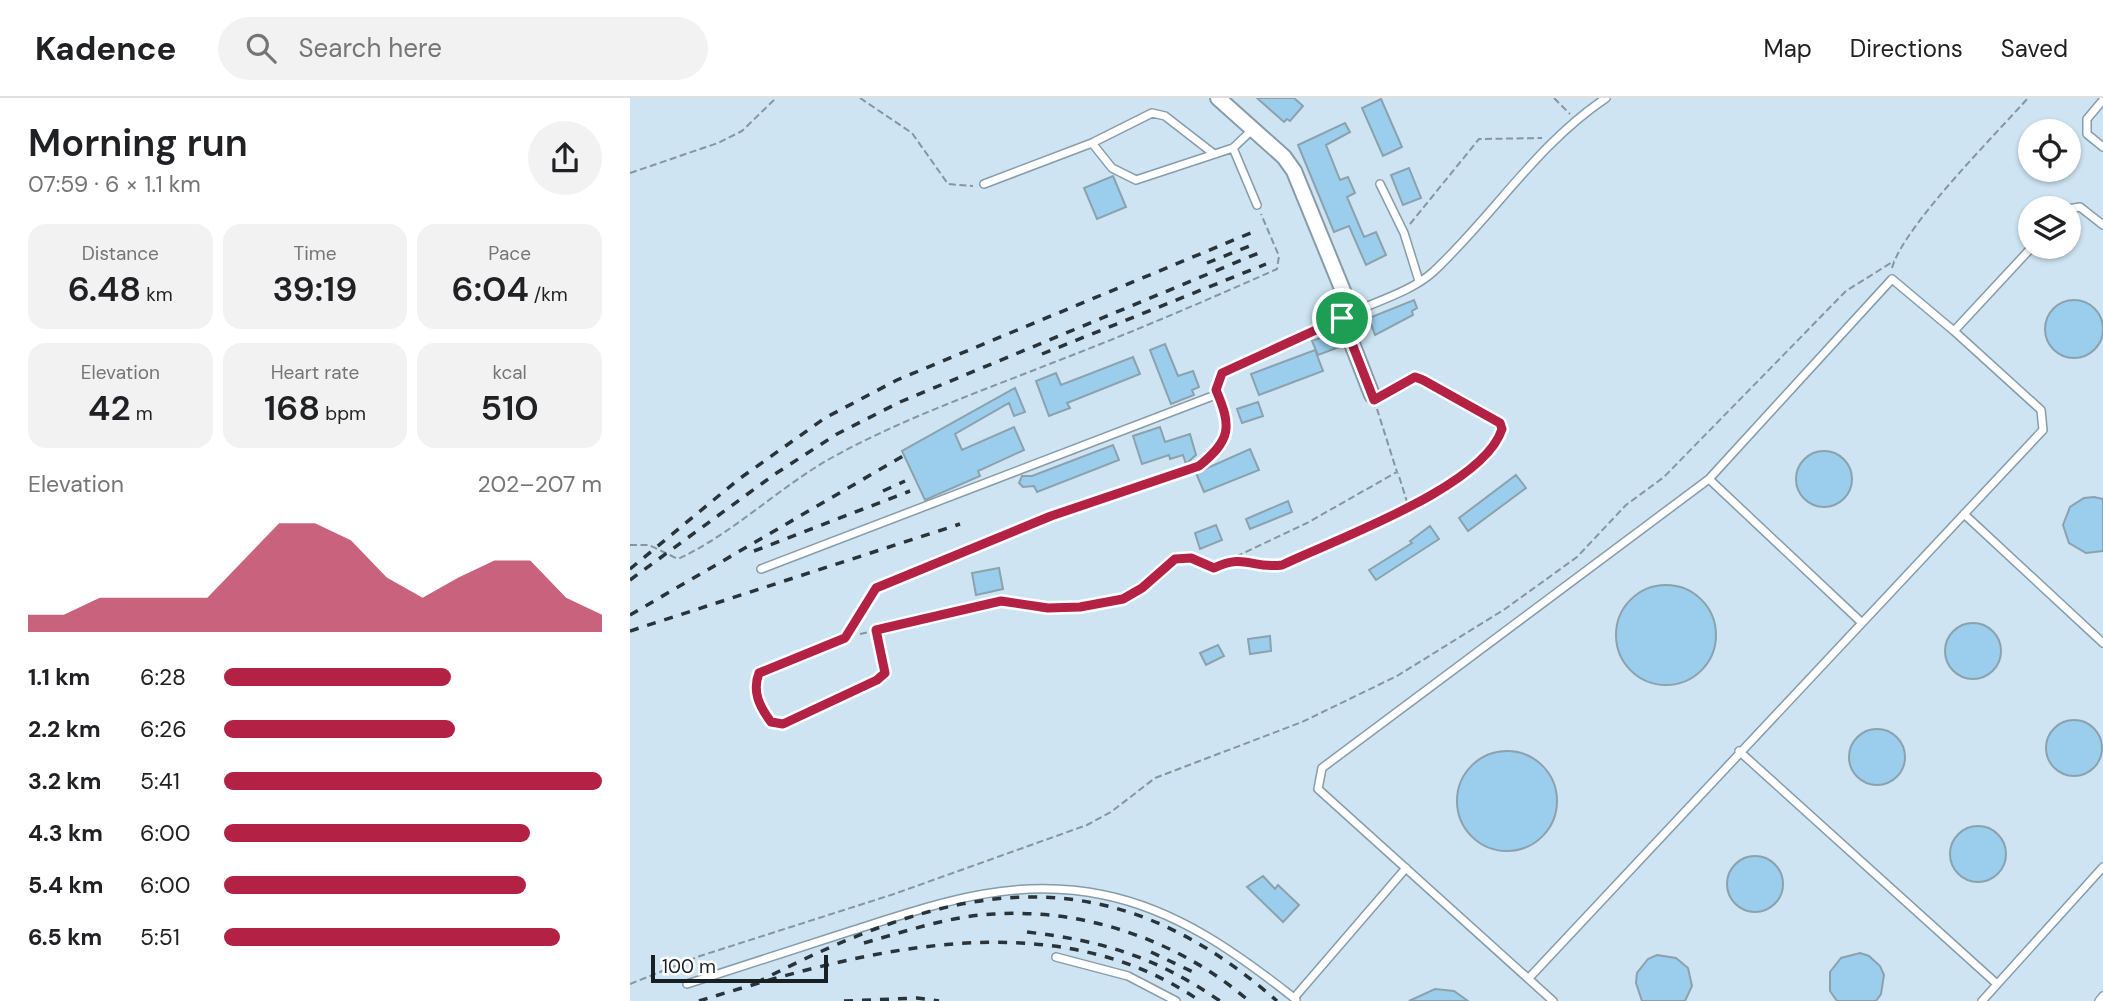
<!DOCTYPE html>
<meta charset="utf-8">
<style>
body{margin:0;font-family:"DM Sans",sans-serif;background:#f2f2f2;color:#202124;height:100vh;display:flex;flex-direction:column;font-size:26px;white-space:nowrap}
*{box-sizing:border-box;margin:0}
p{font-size:23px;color:#757577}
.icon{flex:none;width:38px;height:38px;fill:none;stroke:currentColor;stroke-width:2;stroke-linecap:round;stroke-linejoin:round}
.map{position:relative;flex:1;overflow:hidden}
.details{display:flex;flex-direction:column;background:#fff;width:630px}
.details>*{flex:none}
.controls{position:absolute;left:1388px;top:21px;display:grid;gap:14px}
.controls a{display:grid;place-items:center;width:63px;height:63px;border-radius:50%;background:#fff;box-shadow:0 2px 5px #0004;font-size:35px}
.scale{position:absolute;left:21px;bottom:18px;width:177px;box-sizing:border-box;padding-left:7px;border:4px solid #172025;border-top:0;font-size:19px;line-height:24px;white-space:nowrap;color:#172025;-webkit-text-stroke:5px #fff;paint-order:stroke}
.pin{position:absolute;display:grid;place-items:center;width:60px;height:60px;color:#fff;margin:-30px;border:4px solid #fff;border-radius:50%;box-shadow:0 2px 7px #0007}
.round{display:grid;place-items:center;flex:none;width:74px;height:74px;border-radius:37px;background:#f2f2f2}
.summary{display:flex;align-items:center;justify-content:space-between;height:119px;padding:0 28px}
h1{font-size:38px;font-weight:600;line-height:52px}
.stats{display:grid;grid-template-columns:repeat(3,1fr);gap:10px;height:119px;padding:7px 28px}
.stats div{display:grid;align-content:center;border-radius:18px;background:#f2f2f2;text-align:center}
.stats b{font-size:35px;font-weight:600}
.stats small{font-size:19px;font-weight:400}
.stats p{font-size:19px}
.chart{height:196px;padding:14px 28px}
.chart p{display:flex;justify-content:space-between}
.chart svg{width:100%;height:126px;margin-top:7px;fill:#b32145;opacity:.7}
ul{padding:0 28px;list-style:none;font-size:23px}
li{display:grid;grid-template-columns:112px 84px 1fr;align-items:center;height:52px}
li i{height:18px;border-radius:9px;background:#b32145}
header{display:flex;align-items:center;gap:42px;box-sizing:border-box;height:98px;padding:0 35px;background:#fff;border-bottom:2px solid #e0e0e0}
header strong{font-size:33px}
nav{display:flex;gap:38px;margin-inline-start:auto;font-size:24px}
.search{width:490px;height:63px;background:#f2f2f2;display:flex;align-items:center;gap:18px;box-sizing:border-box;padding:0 24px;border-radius:38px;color:#757577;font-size:26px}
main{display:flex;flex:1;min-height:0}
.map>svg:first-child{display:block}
.building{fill:#9bceec;stroke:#8ca1ae;stroke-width:2}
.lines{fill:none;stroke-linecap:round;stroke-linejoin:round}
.service-casing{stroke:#879ca9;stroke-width:10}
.minor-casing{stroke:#879ca9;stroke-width:18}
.path{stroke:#8596a0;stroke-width:2;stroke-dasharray:7 3.5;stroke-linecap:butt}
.service{stroke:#fff;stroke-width:7}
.minor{stroke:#fff;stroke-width:14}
.rail{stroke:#29343a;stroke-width:3.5;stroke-dasharray:9 9;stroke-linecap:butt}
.route-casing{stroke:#fff;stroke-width:14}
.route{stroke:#b32145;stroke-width:9}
</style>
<header>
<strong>Kadence</strong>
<div class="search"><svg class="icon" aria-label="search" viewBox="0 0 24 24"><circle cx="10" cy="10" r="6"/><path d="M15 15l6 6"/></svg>Search here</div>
<nav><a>Map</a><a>Directions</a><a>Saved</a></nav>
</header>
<main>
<section class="details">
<div class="summary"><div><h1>Morning run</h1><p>07:59 · 6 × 1.1 km</p></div><a class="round"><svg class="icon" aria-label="share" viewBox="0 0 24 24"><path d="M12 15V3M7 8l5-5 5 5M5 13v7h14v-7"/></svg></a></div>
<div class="stats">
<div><p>Distance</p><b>6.48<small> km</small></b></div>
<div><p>Time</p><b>39:19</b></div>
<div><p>Pace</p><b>6:04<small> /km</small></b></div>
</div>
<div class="stats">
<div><p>Elevation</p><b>42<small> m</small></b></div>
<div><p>Heart rate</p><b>168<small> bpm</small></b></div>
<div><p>kcal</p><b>510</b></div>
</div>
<div class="chart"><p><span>Elevation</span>202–207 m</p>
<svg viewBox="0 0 160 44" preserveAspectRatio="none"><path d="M0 44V38L10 38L20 32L30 32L40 32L50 32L60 19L70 6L80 6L90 12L100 25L110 32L120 25L130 19L140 19L150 32L160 38V44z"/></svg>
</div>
<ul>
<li><b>1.1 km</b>6:28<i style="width:60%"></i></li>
<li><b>2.2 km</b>6:26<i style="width:61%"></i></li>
<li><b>3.2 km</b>5:41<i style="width:100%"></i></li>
<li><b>4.3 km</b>6:00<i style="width:81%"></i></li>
<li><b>5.4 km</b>6:00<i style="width:80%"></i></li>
<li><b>6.5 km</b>5:51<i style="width:89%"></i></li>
</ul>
</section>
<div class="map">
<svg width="1473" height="903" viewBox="0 0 1473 903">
<rect width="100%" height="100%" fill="#cee4f2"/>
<path class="building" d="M627,0H664L673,8L660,23L657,21L654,24Z
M751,1L772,49L753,58L732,10Z
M715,25L720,34L696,47L710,82L718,79L725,95L717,99L734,139L746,134L756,157L736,167L719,128L704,134L668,47Z
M779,70L791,100L773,107L761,77Z
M483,78L496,109L467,121L454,90Z
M784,202L787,210L782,213L783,217L745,237L739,220Z
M1415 231a29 29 0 1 1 58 0a29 29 0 1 1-58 0Z
M707,233L712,248L688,257L682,243Z
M535,246L548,278L563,273L569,289L562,292L564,297L541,306L520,252Z
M685,252L693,273L629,297L621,276Z
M503,259L510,276L437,305L440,310L419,318L406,283L426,275L431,287Z
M385,290L395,314L384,318L379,305L325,336L332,352L384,329L394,352L348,373L350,378L295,402L272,353Z
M628,304L633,318L612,325L607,311Z
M530,329L535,344L560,336L566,357L556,366L553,357L540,361L539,357L512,366L503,338Z
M483,347L489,362L407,394L404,388L393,389L389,385L392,378H402Z
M620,351L629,372L574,394L566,375Z
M1166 381a28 28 0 1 1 56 0a28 28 0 1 1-56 0Z
M886,377L896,390L838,433L829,420Z
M1464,399L1473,401V453L1456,455L1439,445L1433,427L1440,409L1454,400Z
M658,403L662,414L620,431L616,421Z
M586,427L592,442L570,451L565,435Z
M800,428L809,441L746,482L739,472L782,445L780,443Z
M369,470L373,491L346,497L342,475Z
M986 537a50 50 0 1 1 100 0a50 50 0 1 1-100 0Z
M1315 553a28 28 0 1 1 56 0a28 28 0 1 1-56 0Z
M640,538L641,553L620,556L618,541Z
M588,547L594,558L576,567L570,555Z
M1416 650a28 28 0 1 1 56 0a28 28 0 1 1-56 0Z
M1219 659a28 28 0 1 1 56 0a28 28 0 1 1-56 0Z
M827 703a50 50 0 1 1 100 0a50 50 0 1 1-100 0Z
M1320 756a28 28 0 1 1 56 0a28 28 0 1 1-56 0Z
M1097 786a28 28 0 1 1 56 0a28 28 0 1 1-56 0Z
M633,778L645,791L648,787L669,807L653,824L617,789Z
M1230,855L1239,858L1250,868L1254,877L1251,896L1246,903H1207L1200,893V874L1211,860Z
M1027,857L1046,860L1058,870L1062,888L1055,903H1012L1006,885L1007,875L1018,861Z
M805,891L824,893L838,903H779Z"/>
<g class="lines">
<g class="service-casing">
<path id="service" d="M1473,2L1457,21V36L1473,49
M462,45L482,70L506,82L603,50L623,31
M603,50L627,107
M354,86L462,45L522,15L535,18L584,56
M750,86L774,135L789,183
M1438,111L1450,109L1473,127
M722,215C747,203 782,193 803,174C863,118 907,46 976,0
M1079,381L1230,523
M1334,416L1473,545
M131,471L588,296
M215,540L246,490L421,418L569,368C601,342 602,329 586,292L592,275L712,220
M1109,653L1367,886
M426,859L498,878L546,903
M899,880L1413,332L1411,312L1324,233
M57,886C113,868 169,850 224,832C309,805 384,778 474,797C547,812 607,855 664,900
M666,902L664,900L776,770
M923,903L688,691L692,670L1079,381L1262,181L1324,233L1402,149
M1352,903L1473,769
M1469,903L1473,898"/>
</g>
<g class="minor-casing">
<path id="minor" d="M588,0L654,59L664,73L722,215L712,220L742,297"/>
</g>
<path class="path" d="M230,0L282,35L318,86L343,88
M924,0L940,16
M0,75L88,45L112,33L146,0
M780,126L849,41L912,40
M1262,170C1273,129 1366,36 1398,0
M754,296L785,279C802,286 866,316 872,331C860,367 812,395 778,407
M0,447H19L48,461C104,435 149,389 203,359C272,321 349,294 422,265C498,236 573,204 647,171L649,158L631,116
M605,461L639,469L651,467L762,417L778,407L768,375
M230,536L371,503L418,510L450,509L493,501L512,490L545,461L561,460L584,469L677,425L767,374L747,311
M205,544L129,575C122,594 129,608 141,624L153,626L247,582L255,575L246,532
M0,886L70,858L264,796L457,727L481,714L525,680L672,624L767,578L875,511L947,459L996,407L1034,379L1216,193L1264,163"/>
<use href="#service" class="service"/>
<use href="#minor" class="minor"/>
<path class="rail" d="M577,165L627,145
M412,256L636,166
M253,393L275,383
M124,453L280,393
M0,471L109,381L195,320L267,282L623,134
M0,482L145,376L207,336L270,304L631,154
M0,517L273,358
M0,533L330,426
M397,834C474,843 526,859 590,903
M234,845C277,833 320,818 364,816C455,810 550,843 619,903
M521,854L565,875
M126,885C316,787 471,748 647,903
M69,903C228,854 420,800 570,903
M214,903L287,900L309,903"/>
</g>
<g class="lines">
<g class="route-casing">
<path id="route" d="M712,220L744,302L785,279L793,282L870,325L872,331C854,389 706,441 652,467C621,471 615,455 584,470L561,460L545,461L512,490L493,501L450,509L418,510L371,503L246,532L255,575L247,582L153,626L141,624C129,608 122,593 129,575L215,540L246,490L421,418L569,368C601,342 602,329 586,292L592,275Z"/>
</g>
<use href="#route" class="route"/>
</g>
</svg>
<div class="controls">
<a><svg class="icon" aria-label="locate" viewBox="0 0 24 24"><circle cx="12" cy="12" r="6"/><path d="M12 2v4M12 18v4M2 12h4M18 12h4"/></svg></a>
<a><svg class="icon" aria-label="layers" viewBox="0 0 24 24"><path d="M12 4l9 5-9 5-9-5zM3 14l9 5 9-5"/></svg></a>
</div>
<div class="scale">100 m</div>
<div class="pin" style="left:712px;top:220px;background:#1e9e55"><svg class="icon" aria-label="arrive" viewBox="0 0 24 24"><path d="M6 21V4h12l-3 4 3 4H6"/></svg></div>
</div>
</main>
